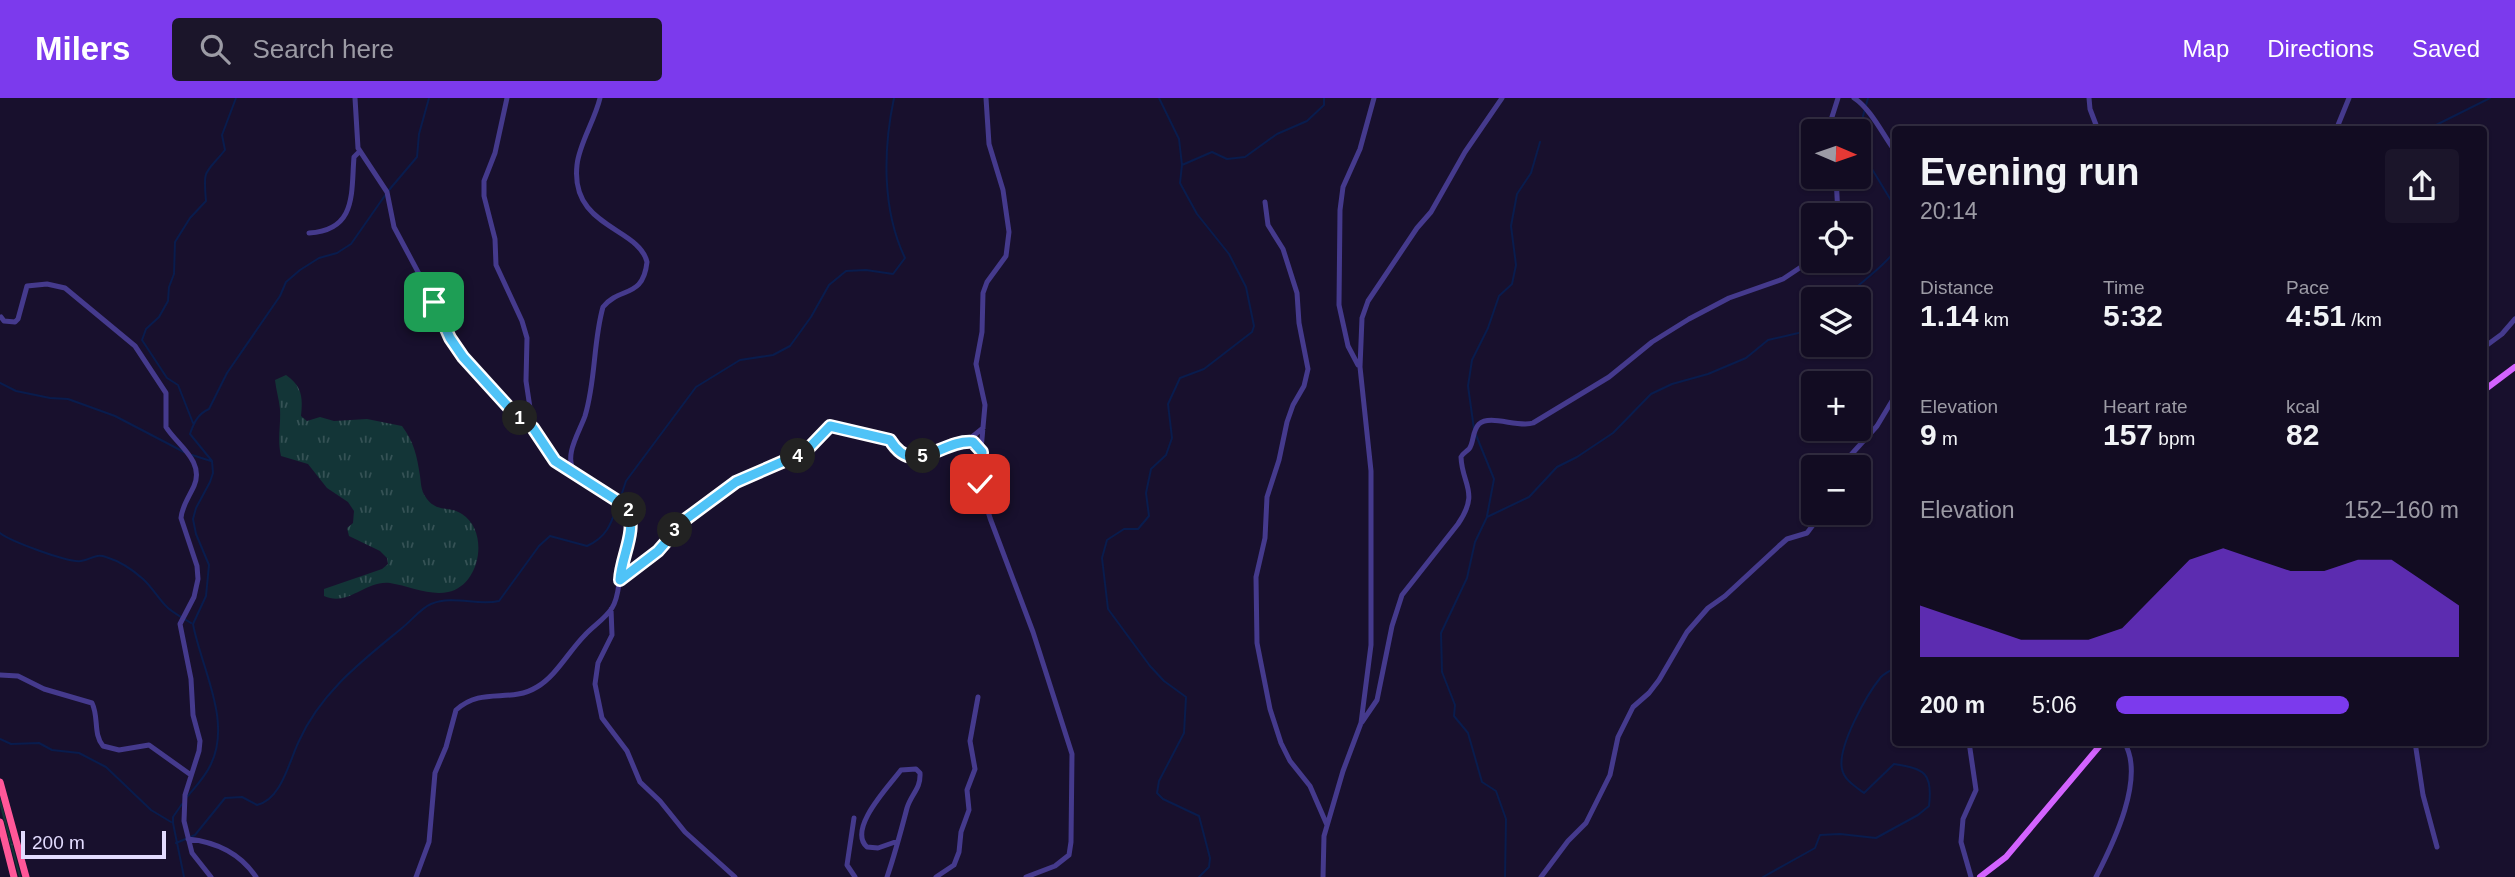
<!DOCTYPE html>
<meta charset="utf-8">
<style>
body{margin:0;font-family:Helvetica,sans-serif;background:#1b152a;color:#f1f3f6;height:100vh;display:flex;flex-direction:column;font-size:26px;white-space:nowrap}
*{box-sizing:border-box;margin:0}
p{font-size:23px;color:#9c9ba5}
.icon{flex:none;width:38px;height:38px;fill:none;stroke:currentColor;stroke-width:2;stroke-linecap:round;stroke-linejoin:round}
.map{position:relative;flex:1;overflow:hidden}
.panel{position:absolute;left:1892px;top:28px;width:595px;height:620px;display:flex;flex-direction:column;background:#120c22;border-radius:7px;box-shadow:0 2px 5px #0004,0 0 0 2px #312c40}
.panel>*{flex:none}
.needle{width:46px;rotate:92deg}
.tools{position:absolute;left:1801px;top:21px;display:grid;gap:14px}
.tools a{display:grid;place-items:center;width:70px;height:70px;border-radius:7px;background:#120c22;box-shadow:0 2px 5px #0004,0 0 0 2px #312c40;font-size:35px}
.scale{position:absolute;left:21px;bottom:18px;width:145px;box-sizing:border-box;padding-left:7px;border:4px solid #e3dcff;border-top:0;font-size:19px;line-height:24px;white-space:nowrap;color:#e3dcff;-webkit-text-stroke:5px #18102d;paint-order:stroke}
.pin{position:absolute;display:grid;place-items:center;width:60px;height:60px;color:#fff;margin:-30px;border-radius:14px;box-shadow:0 4px 10px #0006}
.km{position:absolute;width:35px;height:35px;margin:-18px;border-radius:50%;background:#222;color:#fff;font-size:19px;line-height:35px;text-align:center}
.round{display:grid;place-items:center;flex:none;width:74px;height:74px;border-radius:7px;background:#1b152a}
.headline{display:flex;align-items:center;justify-content:space-between;height:119px;padding:0 28px}
h1{font-size:38px;font-weight:800;line-height:52px}
.metrics{display:grid;grid-template-columns:repeat(3,1fr);gap:10px;height:119px;padding:7px 28px}
.metrics div{display:grid;align-content:center}
.metrics b{font-size:30px;font-weight:800}
.metrics small{font-size:19px;font-weight:400}
.metrics p{font-size:19px}
.chart{height:196px;padding:14px 28px}
.chart p{display:flex;justify-content:space-between}
.chart svg{width:100%;height:126px;margin-top:7px;fill:#7c3aed;opacity:.7}
ul{padding:0 28px;list-style:none;font-size:23px}
li{display:grid;grid-template-columns:112px 84px 1fr;align-items:center;height:52px}
li i{height:18px;border-radius:9px;background:#7c3aed}
header{display:flex;align-items:center;gap:42px;box-sizing:border-box;height:98px;padding:0 35px;background:#7c3aed;color:#fff}
header strong{font-size:33px}
nav{display:flex;gap:38px;margin-inline-start:auto;font-size:24px}
.search{width:490px;height:63px;background:#1b152a;display:flex;align-items:center;gap:18px;box-sizing:border-box;padding:0 24px;border-radius:7px;color:#9c9ba5;font-size:26px}
.map>svg:first-child{display:block}
.grass{fill:url(#grass-tufts)}
.lines{fill:none;stroke-linecap:round;stroke-linejoin:round}
.stream{stroke:#091c4d;stroke-width:2}
.minor{stroke:#453a8d;stroke-width:5}
.major{stroke:#d363ff;stroke-width:6}
.highway{stroke:#ff5798;stroke-width:7}
.route-casing{stroke:#fff;stroke-width:14}
.route{stroke:#4fc3f7;stroke-width:9}
</style>
<header>
<strong>Milers</strong>
<div class="search"><svg class="icon" aria-label="search" viewBox="0 0 24 24"><circle cx="10" cy="10" r="6"/><path d="M15 15l6 6"/></svg>Search here</div>
<nav><a>Map</a><a>Directions</a><a>Saved</a></nav>
</header>
<div class="map">
<svg width="2515" height="779" viewBox="0 0 2515 779">
<defs>
<pattern id="grass-tufts" width="24" height="20" patternUnits="userSpaceOnUse" patternTransform="scale(1.75)"><rect width="24" height="20" fill="#133537"/><path d="M3 7l-1-3M5 7V3M7 7l1-3M15 17l-1-3M17 17v-4M19 17l1-3" fill="none" stroke="#355255"/></pattern>
</defs>
<rect width="100%" height="100%" fill="#18102d"/>
<path class="grass" d="M286,277C302,288 303,299 301,318L307,323L320,319L334,323L367,321L402,328C414,344 417,358 420,378C421,384 421,393 425,398C436,416 449,407 462,416C490,434 480,488 448,494C430,498 409,488 390,485C365,482 349,509 324,498V491L382,471L388,466L387,460L380,453L349,438L347,430L353,425L354,413L348,404L327,390L308,366L281,358C277,341 281,328 280,311C279,301 276,292 275,282Z
M0,699L21,779H19L0,708Z"/>
<g class="lines">
<path class="stream" d="M1159,0L1179,41L1182,67L1180,85L1197,116L1229,156L1246,189L1254,228L1252,234L1204,271L1180,280L1168,306L1172,340L1166,357L1151,371L1146,395L1149,418L1138,431H1124L1107,442L1102,460L1108,511L1150,568L1164,583L1186,599L1184,635L1159,683L1157,695L1163,701L1199,718L1210,760L1209,769L1199,779
M1868,0L1863,18L1861,53L1892,104L1895,124
M2426,32L2490,0
M1182,67L1212,54L1227,61L1245,59L1277,36L1307,23L1324,7V0
M389,92L417,59L419,36L429,0
M1845,201C1860,183 1881,172 1895,153
M0,285L16,293L50,300L68,301L115,318L184,354
M193,325L178,287L167,280L142,242L146,231L159,219L168,203L169,189L174,176L175,144L190,120L206,103C203,69 205,77 225,52L222,37L236,0
M1474,331L1468,288L1472,262L1488,230L1499,198L1512,186L1516,167L1511,128L1517,96L1531,75L1540,44
M1476,337L1494,381L1487,418
M192,357L211,363
M620,401L626,383L696,289L740,262L773,257L790,248L811,219L829,187L846,173L866,172L893,176L905,160C882,112 883,52 894,0
M0,435C10,443 68,465 81,463C91,462 95,455 106,459C119,463 133,472 143,481C153,490 159,502 168,510C175,516 183,520 191,525
M0,641L11,646L39,645L52,652L79,655L106,669L151,712L171,724
M187,699C195,689 205,679 210,668C233,624 201,570 193,526L206,498L209,467L196,436L193,421L196,410L210,384L213,375L212,363L190,336C194,324 198,316 209,311L227,275L280,198L286,184L300,172L319,160L337,155L351,146L386,96
M182,706L173,719V725L184,779
M176,745L195,737L225,700L242,699L257,707C282,701 289,663 299,643C321,594 362,563 402,530C411,523 421,510 431,506C454,497 477,508 499,503L539,448L550,438L587,448C607,439 611,426 618,406
M1505,779L1506,721L1496,693L1482,684L1468,635L1454,618L1455,607L1442,574L1441,535L1467,480L1475,444L1487,419L1529,399L1557,369L1577,359L1613,335L1651,296L1672,286L1708,276L1746,260L1768,242L1807,233L1813,229
M1763,779L1815,750L1820,737L1840,736L1876,740L1918,717L1929,708C1933,675 1925,671 1894,666L1864,695C1856,689 1844,682 1842,671C1837,649 1867,596 1881,579C1885,575 1890,573 1895,570"/>
<path class="minor" d="M355,0L358,50L387,94L394,129L434,204L450,240L483,283L513,314L532,329
M507,0L495,55L484,83V98L495,141L496,167L522,223L527,240L526,283L533,330L556,363L573,374
M986,0L989,46L1003,92L1009,134L1006,158L987,184L983,195L982,234L976,266L985,307L979,374L980,386L990,420L1033,534L1072,656L1071,744L1069,757L1055,768L1026,779
M1854,0C1871,11 1883,37 1895,53
M2089,0L2090,11L2098,32
M2336,32L2349,0
M1832,33L1831,22L1838,0
M1836,79L1838,117
M1265,104L1268,127L1283,151L1297,195L1299,225L1308,271L1304,288L1293,307L1287,324L1279,362L1267,399L1265,440L1256,479L1257,545L1270,611L1281,645L1290,663L1310,688L1327,727
M309,135C357,132 351,95 354,59L360,53
M1,219L4,223L15,224L18,221L27,188L47,186L65,190L135,248L166,295V329C177,347 205,363 194,388C189,399 182,408 181,420L197,468L198,481L194,499L180,526L191,581L193,617L200,643L199,653L185,697L184,723L192,755L211,779
M2483,250L2502,236L2515,221
M1358,267L1348,248L1339,207L1340,112L1343,89L1360,51L1374,0
M967,343L983,330
M1840,369L1877,328L1895,298
M620,482L658,453L686,421L717,400L736,384L805,354L830,328L888,341L897,353L909,358L928,357L966,343L973,344L981,352
M611,511L612,537L598,565L595,586L602,620L627,653L640,684L660,703L685,734L735,779
M0,577L18,578L44,591L92,605C99,619 93,636 103,648L119,652L149,647L191,677
M1362,624L1377,602L1392,528L1402,497L1458,426C1480,394 1462,387 1461,359C1463,355 1466,354 1469,351C1474,345 1472,333 1479,326C1490,316 1518,330 1533,325L1609,279L1652,244L1689,221L1729,200L1783,181L1813,161
M1969,644L1976,692L1963,721L1961,744L1971,779
M2415,644L2423,697L2437,749
M854,720L847,767L855,779
M188,741C216,744 240,755 256,779
M416,779L429,744L435,675L446,649L456,612C483,588 509,606 537,589C556,578 569,553 585,537C593,528 605,521 612,510C619,499 618,487 621,474C624,453 640,425 624,406L575,375C563,358 579,335 585,318C596,282 593,244 603,209C620,188 643,201 647,164C639,129 570,130 577,67C579,46 595,22 600,0
M887,779C895,756 901,733 907,710C911,696 921,691 920,675L916,671L901,672C889,688 847,731 867,749L878,750L898,743
M936,779L954,767L959,754L961,734L969,712L967,692L975,671L970,643L978,599
M1323,779L1324,738L1343,673L1361,625L1371,547V373L1360,269L1362,220L1368,203L1417,130L1431,114L1465,54L1502,0
M1541,779L1568,743L1586,725L1610,677L1618,639L1633,609L1649,595L1659,582L1687,534L1708,510L1725,498L1779,448L1787,441L1807,435L1822,415
M2096,779C2113,746 2146,679 2124,644"/>
<path class="major" d="M2483,293L2515,269
M1980,779L2006,759L2103,644"/>
<path class="highway" d="M0,684L26,779
M0,724L14,779"/>
</g>
<g class="lines">
<g class="route-casing">
<path id="route" d="M434,204L450,240L463,259L513,314L533,330L555,363L627,409C638,433 621,458 620,482L658,453L686,421L736,384L805,354L830,328L890,342C914,381 941,341 973,344L982,354L980,386"/>
</g>
<use href="#route" class="route"/>
</g>
</svg>
<div class="tools">
<a><svg class="needle" viewBox="-14 -14 28 28"><path d="M0-13l5 13h-10z" fill="#e53935"/><path d="M0 13l5-13h-10z" fill="#9c9ba5"/></svg></a>
<a><svg class="icon" aria-label="locate" viewBox="0 0 24 24"><circle cx="12" cy="12" r="6"/><path d="M12 2v4M12 18v4M2 12h4M18 12h4"/></svg></a>
<a><svg class="icon" aria-label="layers" viewBox="0 0 24 24"><path d="M12 4l9 5-9 5-9-5zM3 14l9 5 9-5"/></svg></a>
<a>+</a>
<a>−</a>
</div>
<div class="scale">200 m</div>
<div class="pin" style="left:434px;top:204px;background:#1e9e55"><svg class="icon" aria-label="arrive" viewBox="0 0 24 24"><path d="M6 21V4h12l-3 4 3 4H6"/></svg></div>
<div class="pin" style="left:980px;top:386px;background:#d93025"><svg class="icon" aria-label="check" viewBox="0 0 24 24"><path d="M5 12l5 5 9-10"/></svg></div>
<b class="km" style="left:520px;top:320px">1</b>
<b class="km" style="left:629px;top:412px">2</b>
<b class="km" style="left:675px;top:432px">3</b>
<b class="km" style="left:798px;top:358px">4</b>
<b class="km" style="left:923px;top:358px">5</b>
<section class="panel">
<div class="headline"><div><h1>Evening run</h1><p>20:14</p></div><a class="round"><svg class="icon" aria-label="share" viewBox="0 0 24 24"><path d="M12 15V3M7 8l5-5 5 5M5 13v7h14v-7"/></svg></a></div>
<div class="metrics">
<div><p>Distance</p><b>1.14<small> km</small></b></div>
<div><p>Time</p><b>5:32</b></div>
<div><p>Pace</p><b>4:51<small> /km</small></b></div>
</div>
<div class="metrics">
<div><p>Elevation</p><b>9<small> m</small></b></div>
<div><p>Heart rate</p><b>157<small> bpm</small></b></div>
<div><p>kcal</p><b>82</b></div>
</div>
<div class="chart"><p><span>Elevation</span>152–160 m</p>
<svg viewBox="0 0 160 44" preserveAspectRatio="none"><path d="M0 44V26L10 30L20 34L30 38L40 38L50 38L60 34L70 22L80 10L90 6L100 10L110 14L120 14L130 10L140 10L150 18L160 26V44z"/></svg>
</div>
<ul>
<li><b>200 m</b>5:06<i style="width:68%"></i></li>
</ul>
</section>
</div>
